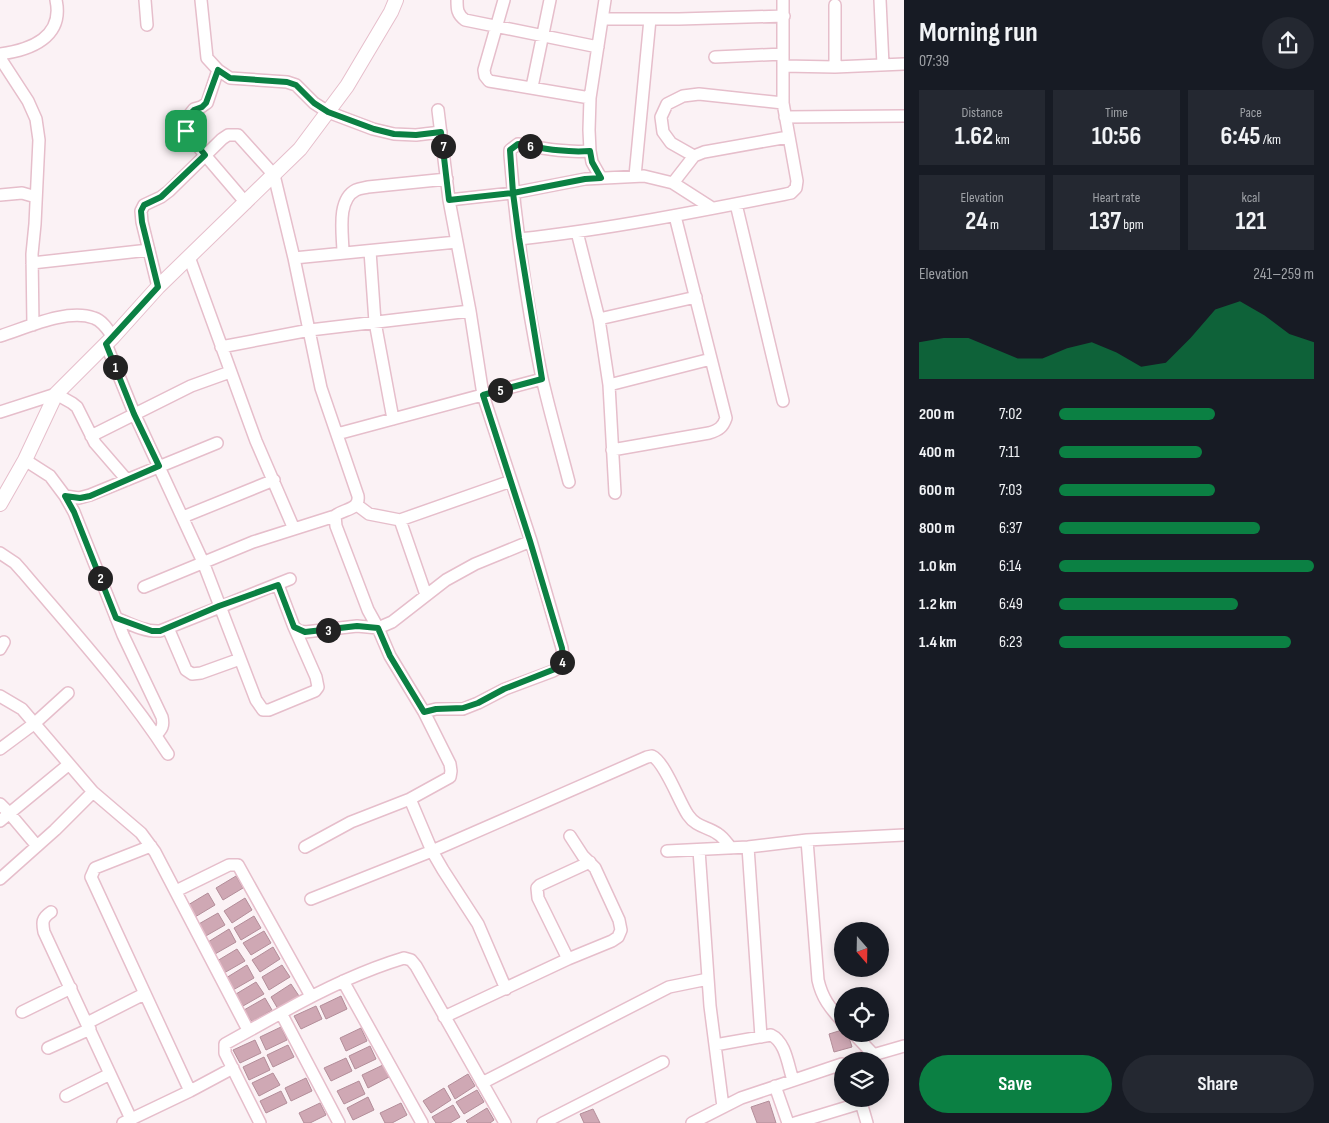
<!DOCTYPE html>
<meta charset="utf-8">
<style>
body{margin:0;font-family:"Sofia Sans Condensed",sans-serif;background:#242831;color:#f1f3f6;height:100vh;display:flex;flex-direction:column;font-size:19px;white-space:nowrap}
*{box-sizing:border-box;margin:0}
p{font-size:16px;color:#9ea1a6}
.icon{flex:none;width:28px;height:28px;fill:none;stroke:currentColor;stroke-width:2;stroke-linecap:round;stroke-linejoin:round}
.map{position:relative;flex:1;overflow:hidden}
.side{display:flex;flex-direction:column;background:#171b24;width:425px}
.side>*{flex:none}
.needle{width:32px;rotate:160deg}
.fabs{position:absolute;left:834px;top:922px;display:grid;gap:10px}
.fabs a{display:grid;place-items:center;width:55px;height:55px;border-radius:50%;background:#171b24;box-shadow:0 2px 12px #0003;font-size:25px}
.pin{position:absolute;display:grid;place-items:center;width:42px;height:42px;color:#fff;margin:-21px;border-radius:10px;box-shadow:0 2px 8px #0006}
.km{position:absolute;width:25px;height:25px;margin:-12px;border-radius:50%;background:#222;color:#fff;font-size:14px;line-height:25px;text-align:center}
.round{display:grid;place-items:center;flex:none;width:52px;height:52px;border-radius:26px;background:#242831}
.head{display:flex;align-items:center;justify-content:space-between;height:85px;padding:0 15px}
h1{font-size:28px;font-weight:700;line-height:38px}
.metrics{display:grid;grid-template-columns:repeat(3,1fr);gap:8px;height:85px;padding:5px 15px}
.metrics div{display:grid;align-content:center;border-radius:0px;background:#242831;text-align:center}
.metrics b{font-size:25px;font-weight:700}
.metrics small{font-size:14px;font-weight:400}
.metrics p{font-size:14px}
.chart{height:140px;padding:10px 15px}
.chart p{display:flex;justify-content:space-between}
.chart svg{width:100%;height:90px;margin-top:5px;fill:#0b8043;opacity:.7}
.cta{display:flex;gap:10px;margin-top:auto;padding:10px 15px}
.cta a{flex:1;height:58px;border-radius:30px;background:#0b8043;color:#fff;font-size:20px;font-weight:700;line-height:58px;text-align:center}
.cta a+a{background:#242831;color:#f1f3f6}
ul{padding:0 15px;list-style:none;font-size:16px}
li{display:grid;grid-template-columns:80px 60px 1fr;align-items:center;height:38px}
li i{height:12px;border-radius:6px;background:#0b8043}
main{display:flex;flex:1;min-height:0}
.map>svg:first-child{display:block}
.building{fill:#cfa8b4;stroke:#b38d99}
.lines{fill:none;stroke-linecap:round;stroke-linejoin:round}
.minor-casing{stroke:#e6becb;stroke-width:14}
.tertiary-casing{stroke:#e6becb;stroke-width:16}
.minor{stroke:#fff;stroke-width:11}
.tertiary{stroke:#fff;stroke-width:14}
.route-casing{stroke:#fff;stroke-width:10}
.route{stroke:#0b8043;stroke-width:6}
</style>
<main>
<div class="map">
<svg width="904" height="1123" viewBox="0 0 904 1123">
<rect width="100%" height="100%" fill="#fbf2f5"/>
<path class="building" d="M236,876L243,888L223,900L216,888Z
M208,893L215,905L195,917L188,905Z
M245,898L252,910L232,923L224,911Z
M218,913L225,925L204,937L197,925Z
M254,916L261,928L241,940L234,928Z
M229,929L236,942L215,954L208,942Z
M264,931L271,943L251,955L243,943Z
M273,947L280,959L260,972L252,960Z
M237,949L245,961L224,973L217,961Z
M247,965L254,978L233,990L226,978Z
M282,965L290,977L269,990L262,977Z
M256,982L264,994L243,1006L236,994Z
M291,984L299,996L278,1009L271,997Z
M341,996L347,1009L326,1019L320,1006Z
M265,998L272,1010L252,1022L244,1010Z
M316,1006L322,1019L301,1029L294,1016Z
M281,1027L287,1040L266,1050L260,1037Z
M361,1028L367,1041L346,1051L340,1038Z
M842,1030V1034H848L852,1047L834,1052L829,1034Z
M255,1040L261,1053L240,1063L233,1050Z
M288,1045L294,1057L273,1067L267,1055Z
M370,1046L376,1059L355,1069L349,1056Z
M264,1057L270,1070L249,1080L243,1067Z
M346,1058L352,1071L331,1081L324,1068Z
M383,1065L389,1077L368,1088L362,1075Z
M273,1073L280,1085L259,1096L252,1083Z
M468,1074L475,1086L455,1099L448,1086Z
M306,1078L312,1091L291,1101L285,1088Z
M359,1081L365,1094L344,1104L337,1091Z
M444,1088L451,1100L431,1113L423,1101Z
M477,1090L484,1102L464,1114L456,1102Z
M281,1091L287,1103L266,1113L260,1101Z
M368,1097L374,1110L353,1120L347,1108Z
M769,1101L776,1123H757L751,1107Z
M320,1103L326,1115L310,1123H304L299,1113Z
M401,1103L407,1115L392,1123H385L380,1113Z
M453,1105L460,1117L450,1123H436L432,1117Z
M487,1108L494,1120L490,1123H468L466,1121Z
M593,1109L600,1123H584L580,1114Z"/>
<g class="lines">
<g class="minor-casing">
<path id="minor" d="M145,0L147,25
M201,0L207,58L218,70L230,78L287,82L296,85L314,103L328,112L373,129L394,134L416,135L441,132
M457,0C457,9 457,14 465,20L598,47
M504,0L484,70L485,76L489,81L590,98
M880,0L883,65
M835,5V67
M602,19H679L784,16
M0,54C31,50 64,37 56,0
M715,57L783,54
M0,58L28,101L36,119L39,140L35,224L32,254L33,325
M783,66L835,67L904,64
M218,70L207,103L201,107L194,109L190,114L186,131L205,155L246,203
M532,87L550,0
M785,117L904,116
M694,156L671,143L663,132L661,117L667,104L683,96L699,94L783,103
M635,176L650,19
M601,178L592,162L590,151L589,130L590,98L605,0
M673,183L694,156L704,152L788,137
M0,195L22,193L36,197
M449,200L513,193L585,179L644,176L673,183L712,208
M736,204L783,401
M577,232L599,319L609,385L615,493
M519,239C610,229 700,211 791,193L796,188L797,181L783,103V0
M370,251L375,322L393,419
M343,253C343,235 336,200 356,190C360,188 365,188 368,187L447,179
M189,257L256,441L294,529
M294,258L457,242
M32,263L149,250
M158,287L142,222L141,211L144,205L161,197L169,191L222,139L228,135H238L274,175L294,258L321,388L358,496C360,510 343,509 335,516L336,526L368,610L378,628L390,656L424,712L450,764L451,771L450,777L410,799
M599,319L696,297
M0,336C26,328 67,308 94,318C103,321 108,330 113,337
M106,344L134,413L203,562L256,700L263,710H269L315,691L318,687L316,677L294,627
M221,347L310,330L470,311
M609,385L711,359
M0,412L56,394L72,403L77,407L95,443L127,480
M337,434L542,379
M91,436L191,386L230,372
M612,450L709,433C719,430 723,427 726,418L675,216
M25,460L50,476L65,496L74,512L123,635L162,717C164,726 162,729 156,735
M569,482C560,447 550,413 542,378C527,305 516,230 510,155V150L518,144C542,148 565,153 590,151
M65,496L79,498L90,495L217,443
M357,505L369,514L400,520L511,481
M183,517L274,480
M400,520L426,595
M0,553L15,563L23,572C73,631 126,689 168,754
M278,585L294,627L299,631L305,632L357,626L378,628L392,622L446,580L475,564L531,541
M144,587L253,542L335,516
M116,618C130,624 145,632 160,631L290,579
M168,628L186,670L192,674L201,673L240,659
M0,649L4,642
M0,696L22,709L93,792L141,833L155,852L248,1030
M424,712L436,709H463L478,703L505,689L553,671L560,667L563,657L562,648L531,541L483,395L470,311L449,200L438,110
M0,749L35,723L68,693
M0,804L10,814L37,846
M0,821L68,765
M807,840L818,980C822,998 830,1008 842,1021
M151,846L95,868L91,877L190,1091
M305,847L351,822L410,799L432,851L443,870L478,924L506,989
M748,847L761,1037
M699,850L710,1006L723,1107
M667,851L748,847L807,840L904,835
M0,879L55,830L93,792
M176,891L229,865H238L311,996
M311,899L432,851L647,757L652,756C665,762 679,802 688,815C697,828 707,826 718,834C723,837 727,843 731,848
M51,912C42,918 42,922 44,932L131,1119
M568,959L538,898L537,888L540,885L590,862
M343,981L422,1123
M22,1012L71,988
M444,1017L568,959L612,941L618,937L621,930L619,920L595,868L583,856L570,836
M87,1023L144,994
M854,1034L874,1055
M715,1045L771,1035C786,1042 788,1066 793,1080
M48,1048L90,1029
M852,1061L904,1046
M482,1083L669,987L708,979
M775,1086L788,1123
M66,1096L110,1074
M860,1099L867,1123
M123,1123L190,1091L233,1068
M260,1123L225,1053V1044L281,1013
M339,1123L281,1013C320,991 361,971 404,958L411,960L416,966L505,1123
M543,1123L663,1062
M692,1123L741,1098L842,1064
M795,1123L861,1103"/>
</g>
<g class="tertiary-casing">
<path id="tertiary" d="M0,504L25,460L56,394L113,337L158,287L300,149L347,86L391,12L396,0"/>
</g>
<use href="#minor" class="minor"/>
<use href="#tertiary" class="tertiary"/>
</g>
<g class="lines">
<g class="route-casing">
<path id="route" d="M186,131L205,155L161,197L144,205L141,211L142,222L158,287L106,344L134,414L159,466L90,496L80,498L65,496L74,512L116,618L152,631H160L219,606L278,585L294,627L305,632L357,626L378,628L390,656L424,712L436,709L463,708L478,703L504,689L560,667L563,657L562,648L530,541L483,395L542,379L519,238L513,193L510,150L518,144C542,148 565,153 590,151L592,162L601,178L585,179L513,193L449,200L441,132L416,135L394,134L374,129L328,112L314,103L296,85L287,82L230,78L218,70L206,103L202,107L194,110L190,114L186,131"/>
</g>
<use href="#route" class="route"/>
</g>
</svg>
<div class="fabs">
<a><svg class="needle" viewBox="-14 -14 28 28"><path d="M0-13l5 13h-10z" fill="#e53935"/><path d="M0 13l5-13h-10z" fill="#9ea1a6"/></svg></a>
<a><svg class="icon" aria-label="locate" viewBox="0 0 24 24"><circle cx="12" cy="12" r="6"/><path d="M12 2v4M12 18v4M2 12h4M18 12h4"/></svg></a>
<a><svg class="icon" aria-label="layers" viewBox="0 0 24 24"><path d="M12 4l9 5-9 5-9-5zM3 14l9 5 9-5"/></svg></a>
</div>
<div class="pin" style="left:186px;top:131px;background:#1e9e55"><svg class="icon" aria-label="arrive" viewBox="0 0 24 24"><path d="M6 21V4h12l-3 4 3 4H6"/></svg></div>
<b class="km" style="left:115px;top:367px">1</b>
<b class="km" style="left:100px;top:578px">2</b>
<b class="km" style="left:328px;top:630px">3</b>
<b class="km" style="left:562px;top:662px">4</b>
<b class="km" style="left:500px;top:390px">5</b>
<b class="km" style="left:530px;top:146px">6</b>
<b class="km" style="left:443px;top:146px">7</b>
</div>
<section class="side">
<div class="head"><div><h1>Morning run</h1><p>07:39</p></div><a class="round"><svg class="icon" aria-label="share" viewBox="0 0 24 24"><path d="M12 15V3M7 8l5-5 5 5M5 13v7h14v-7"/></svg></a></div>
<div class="metrics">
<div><p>Distance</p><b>1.62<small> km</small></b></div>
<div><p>Time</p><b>10:56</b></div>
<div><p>Pace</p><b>6:45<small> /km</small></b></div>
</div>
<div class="metrics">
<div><p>Elevation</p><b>24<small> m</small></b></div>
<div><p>Heart rate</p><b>137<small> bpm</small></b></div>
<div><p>kcal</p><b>121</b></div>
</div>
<div class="chart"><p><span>Elevation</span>241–259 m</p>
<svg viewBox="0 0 160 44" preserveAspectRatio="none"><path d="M0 44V26L10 24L20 24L30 29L40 34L50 34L60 29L70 26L80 31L90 38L100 36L110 24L120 10L130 6L140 13L150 22L160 26V44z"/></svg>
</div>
<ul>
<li><b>200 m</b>7:02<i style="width:61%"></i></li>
<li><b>400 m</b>7:11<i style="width:56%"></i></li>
<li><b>600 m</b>7:03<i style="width:61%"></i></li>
<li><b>800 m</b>6:37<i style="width:79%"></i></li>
<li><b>1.0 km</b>6:14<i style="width:100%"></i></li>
<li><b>1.2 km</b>6:49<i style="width:70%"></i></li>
<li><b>1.4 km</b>6:23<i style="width:91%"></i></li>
</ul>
<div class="cta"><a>Save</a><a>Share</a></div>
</section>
</main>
